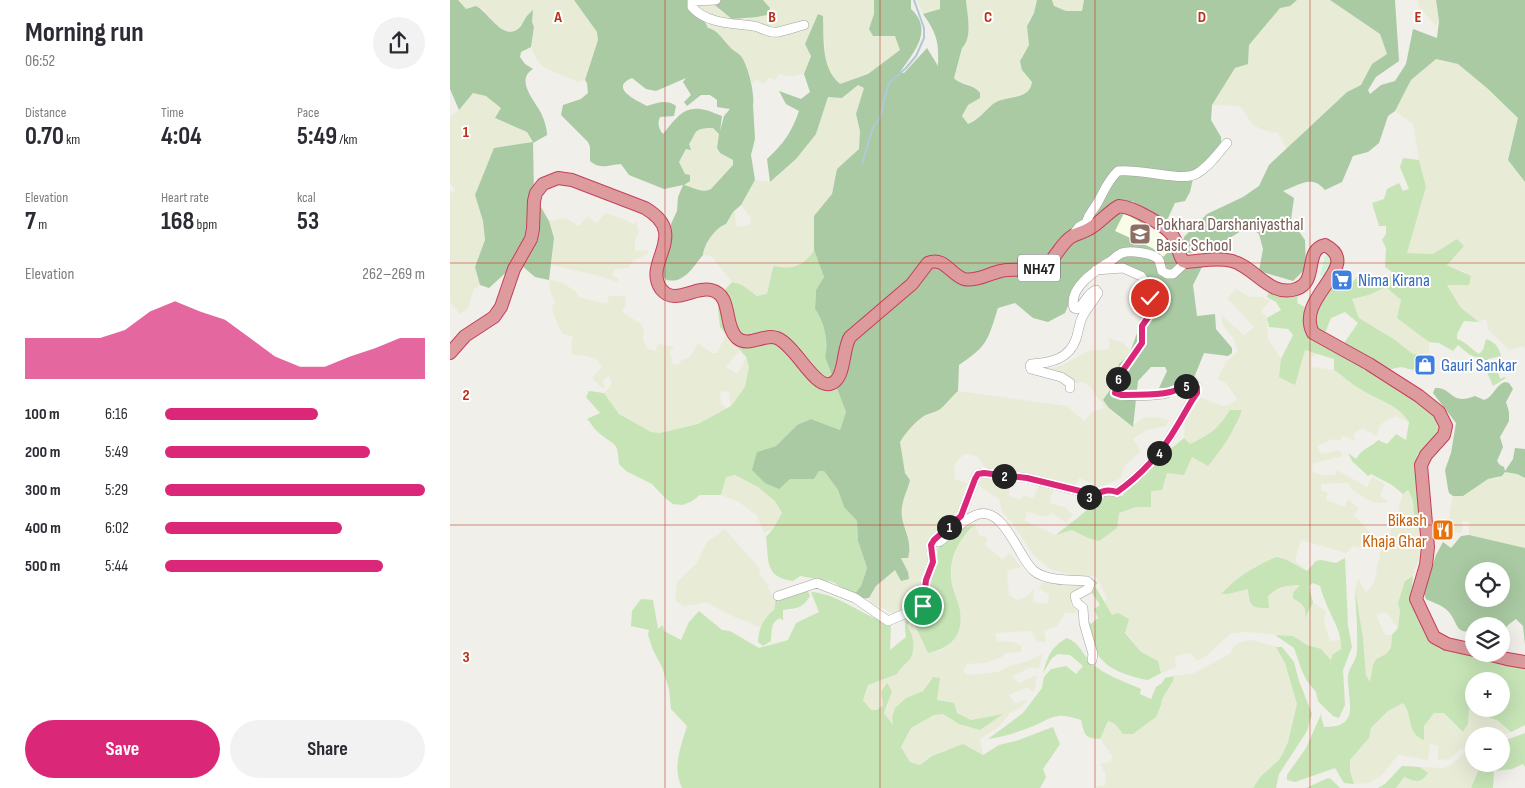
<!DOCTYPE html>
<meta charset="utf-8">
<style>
body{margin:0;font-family:"Sofia Sans Condensed",sans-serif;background:#f2f2f3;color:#2b2b33;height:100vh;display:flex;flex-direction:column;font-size:19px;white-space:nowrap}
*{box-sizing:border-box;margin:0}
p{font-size:16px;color:#7c7c81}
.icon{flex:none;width:28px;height:28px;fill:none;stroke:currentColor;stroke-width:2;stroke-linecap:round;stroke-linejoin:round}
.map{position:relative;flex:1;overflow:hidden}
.side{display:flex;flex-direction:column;background:#fff;width:450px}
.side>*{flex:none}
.controls{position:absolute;left:1015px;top:562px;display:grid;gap:10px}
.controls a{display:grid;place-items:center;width:45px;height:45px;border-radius:50%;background:#fff;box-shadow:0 5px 20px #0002;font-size:25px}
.pin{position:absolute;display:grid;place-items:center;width:42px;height:42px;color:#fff;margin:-21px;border:2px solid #fff;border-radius:50%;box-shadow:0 1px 5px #0007}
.km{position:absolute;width:25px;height:25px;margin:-12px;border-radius:50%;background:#222;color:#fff;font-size:14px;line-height:25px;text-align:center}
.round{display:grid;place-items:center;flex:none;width:52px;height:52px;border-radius:26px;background:#f2f2f3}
.overview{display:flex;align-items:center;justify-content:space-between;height:85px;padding:0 25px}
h1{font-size:28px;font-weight:700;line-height:38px}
.stats{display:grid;grid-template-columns:repeat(3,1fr);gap:8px;height:85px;padding:5px 25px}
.stats div{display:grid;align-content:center}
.stats b{font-size:25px;font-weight:700}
.stats small{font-size:14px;font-weight:400}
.stats p{font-size:14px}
.chart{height:140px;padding:10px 25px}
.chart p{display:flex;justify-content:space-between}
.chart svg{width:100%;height:90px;margin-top:5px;fill:#db2777;opacity:.7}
.action{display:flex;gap:10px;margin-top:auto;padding:10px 25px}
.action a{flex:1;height:58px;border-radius:30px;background:#db2777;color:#fff;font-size:20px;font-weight:700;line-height:58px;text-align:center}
.action a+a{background:#f2f2f3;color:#2b2b33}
ul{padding:0 25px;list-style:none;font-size:16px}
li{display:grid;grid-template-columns:80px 60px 1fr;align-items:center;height:38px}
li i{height:12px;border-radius:6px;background:#db2777}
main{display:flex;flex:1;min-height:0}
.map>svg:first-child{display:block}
.education{fill:#f9fce7}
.farmland{fill:#e8ecd7}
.grass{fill:#c6e4b6;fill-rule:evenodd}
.forest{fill:#a9caa3;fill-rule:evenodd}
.park{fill:#cdf4d6}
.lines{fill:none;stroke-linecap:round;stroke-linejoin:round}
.stream{stroke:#b0c9d8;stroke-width:2}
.minor-casing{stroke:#a2a2a2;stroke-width:10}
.highway-casing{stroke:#c63e5a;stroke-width:14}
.minor{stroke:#fff;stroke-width:9}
.highway{stroke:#dd9b9e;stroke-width:12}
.route-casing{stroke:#fff;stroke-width:10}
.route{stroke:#db2777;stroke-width:6}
.grid{fill:none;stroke:#ba3019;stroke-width:1;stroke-opacity:0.55}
.labels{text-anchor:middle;stroke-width:4;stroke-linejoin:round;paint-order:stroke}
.shield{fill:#fff;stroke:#646464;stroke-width:1}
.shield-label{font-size:16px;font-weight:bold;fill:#212121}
.education-label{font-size:18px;fill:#785e54;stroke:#fff;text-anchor:start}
.shop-label{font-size:18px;fill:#366cbe;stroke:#fff;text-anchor:start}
.food-label{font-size:18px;fill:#c56008;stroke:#fff;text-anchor:end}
.grid-label{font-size:16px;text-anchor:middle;font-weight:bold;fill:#ba3019;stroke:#fff;stroke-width:4;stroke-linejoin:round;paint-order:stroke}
</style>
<main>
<section class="side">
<div class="overview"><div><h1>Morning run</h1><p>06:52</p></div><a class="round"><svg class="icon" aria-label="share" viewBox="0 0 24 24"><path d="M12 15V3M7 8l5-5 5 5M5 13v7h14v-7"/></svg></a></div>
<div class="stats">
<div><p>Distance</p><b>0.70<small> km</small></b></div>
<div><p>Time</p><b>4:04</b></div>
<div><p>Pace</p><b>5:49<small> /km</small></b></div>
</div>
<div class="stats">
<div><p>Elevation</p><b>7<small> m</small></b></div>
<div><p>Heart rate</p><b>168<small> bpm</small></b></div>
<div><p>kcal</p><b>53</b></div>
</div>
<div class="chart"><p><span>Elevation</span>262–269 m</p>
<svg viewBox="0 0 160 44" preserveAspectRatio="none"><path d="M0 44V24L10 24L20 24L30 24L40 20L50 11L60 6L70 11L80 15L90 24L100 33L110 38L120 38L130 33L140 29L150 24L160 24V44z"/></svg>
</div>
<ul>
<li><b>100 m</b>6:16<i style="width:59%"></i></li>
<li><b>200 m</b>5:49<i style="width:79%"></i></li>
<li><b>300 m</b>5:29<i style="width:100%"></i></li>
<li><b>400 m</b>6:02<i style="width:68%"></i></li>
<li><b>500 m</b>5:44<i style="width:84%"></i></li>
</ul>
<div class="action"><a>Save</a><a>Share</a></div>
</section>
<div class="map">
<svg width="1075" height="788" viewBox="0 0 1075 788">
<rect width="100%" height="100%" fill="#f0efe9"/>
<path class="education" d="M674,213L714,236L722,248L713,258L702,248L665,231Z"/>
<path class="farmland" d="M8,0H124L147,32L148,40L135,80L128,82L93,67L86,59L81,47L84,27L75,18L72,25L63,31L51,30L42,22L33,9L26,6L16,9Z
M313,0H424V14L419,29L423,36H445L450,50L418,74L390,84L382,78L376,64L373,17L354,74L344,76H336L330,73L325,80L318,78L316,82L313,83L307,79L302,84L297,66L290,55L258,29L244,2L262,3L273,13L293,19L317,15L320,8Z
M467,0H490V9L473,14Z
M516,0H587L584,13L578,21L579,45L571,57L572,70L582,82L581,87L575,93L547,102L537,111L518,124L512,116L518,105L530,98L519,84L509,83L504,78L512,48L518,32Z
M602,0H634L632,11H616L604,6Z
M847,0H880L930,34L937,54L922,64L911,85L897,92L849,136L837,150L828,133L813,130L803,125L790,106L762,105L785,68L798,64L799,45L830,7L840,6Z
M968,0H986L989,21L986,26L968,5Z
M985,59L1008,64L1037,88L1068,118L1058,160L1075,182V349L1074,346L1059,350L1038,330L1037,321L1034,319L1029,322L1011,308L997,285L1017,273L997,265L1014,246L1007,239L983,254L957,253L976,187L969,160L963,124L945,111L961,80Z
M408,85L414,88L406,114L410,131L409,149L388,169L382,194L364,216V250L360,258L352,265L332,268L320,275V285L318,294L307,296L292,285L282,282L261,256L253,255V251L263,234L270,226L276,224L283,212H285L286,226L291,227L300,224L301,218L291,205L305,180L320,182L366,134L378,96L392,98Z
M23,93L36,96L45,101L52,108L46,119L77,132L83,143L25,195L33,221L35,240L25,267L30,285L24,289L18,308L10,314L0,302V191L4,193L5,189L0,183V117L9,110Z
M257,128H263L269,134L267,149L270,153L283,160V165L261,189L257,191L247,190L234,185L235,174L229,162L245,131L247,129Z
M155,213L171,218L183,224L186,222L189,232L185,240V251L198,250V254L184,260L178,268L165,269L162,276L169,279L167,282L150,276L101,265L104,238L99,221L115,218L129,226L137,216L147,223Z
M99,280L113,283L125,291L129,297L157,304L159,296H176L175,306L172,312L191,324L194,331L193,340L198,349L205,351L208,344L224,347L220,352L222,358L221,363L228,365L232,360L238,358L243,352L248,343L262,353H267L276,335L290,350L276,367L287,374L296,358L299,367L295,387L281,406L279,392L270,391L271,404L278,409L248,424L210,433L201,432L193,428L169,414L154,393L162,384L159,376L153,381L155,386L153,389L142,378L152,367L147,360L137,356L122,355L121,347L123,336L112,334L103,313L102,305L106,304L101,294Z
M936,287L951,300L966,331L979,342V356L963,354L945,340L909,318L902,299L919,295Z
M786,289L800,297H811L820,301L811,311L817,318L818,339L831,359V362L855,350L868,354L861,357L862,367L884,370L909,389L945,407L954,413L959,422L945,416L931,424L926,436L913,428L903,434L906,441L892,436L890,441L883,439L867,446L871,454L890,450L893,456L863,463L862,472L871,475H885L887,470L917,487L922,477L935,484L930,495L938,502L927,503L918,500L901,489L899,483L871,484V490L878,493L876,500L895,507L898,499L909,508L904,515L924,537L917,546L913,548L903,546L896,553L851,540L845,560L857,571L837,560L805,566L780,585L771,594H778L798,588V599L819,601L817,596L823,591L841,585H851L843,593L854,608L856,616L863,603L875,610L876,614L874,622L880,641L891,640V649L882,655L881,660L871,649L857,645L843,636L796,632L780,634L755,657L747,661L741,653L725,656L726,667L711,673L708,661L691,652L653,603L657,599L647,578L645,576H624L601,569L583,555L561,521L552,512L549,499L528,485L533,477L560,482L559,496L570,499L573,496L583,498L589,485L603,491L599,503L615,507L623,515L616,523L602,513L596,517L577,512L575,521L606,535L622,530L638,538L668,513L686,507L717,473H724L742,457L767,456L775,441L787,425L780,410L769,427L757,436L740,444L734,438L735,420L748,396L772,406L779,405L787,399L776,383L767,379L777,361L788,351L784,339L773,326L771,315L794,335L804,327L777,298Z
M659,338L673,343L680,350L679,355L668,374L659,408L682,426L693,418L706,417L719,420L716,426L696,430L683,439L691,451L674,467L671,478L643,490L644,484L629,478L626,486L535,469L527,456L514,454L504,465L505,479L516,483L509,510L478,541L479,558L471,578L467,600L445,614L421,603L419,599L426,586L445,570L458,572L451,558L461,548L453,519L451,508L460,480L455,473L450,442L458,430L475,416L486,412L499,402L501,397L508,391L617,406L634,421L641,413L654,407L641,388L634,382L624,383L596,370L613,365L638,351L659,349Z
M1055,472L1067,474L1075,478V548L1019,535V521H1012V533L1005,532L999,518L1003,496H1013L1038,479L1048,478Z
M285,475L308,487L325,501L332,513L323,529L314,533L307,516L289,502L271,495L276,477Z
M957,489L963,501L964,516L969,526L970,556L963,576L955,581L948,603L950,611L948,628L936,612L926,615L935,635H942L941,648L936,654L926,659L923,665L920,683L916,675L913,638L905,589L908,578L916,593L924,583L930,552L937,544L941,530L949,519V507L953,494Z
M525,524L529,535L538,538L535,545L553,560L558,554L562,555L571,567L557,571L559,595L567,600L577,596L584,589L583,602L598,604L599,594L589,589L592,583L600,581L634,584L633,587L623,593L621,604L628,613H615L607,626L594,631L596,642H589L586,640L581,631L545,633L547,641L563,642L572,646L570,652L555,653L552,657L535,663L517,664L513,671L518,675L548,672L559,666L578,661L592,654L589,669L581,667L563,676L568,683L587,675L585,689L583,692L577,687L559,695L565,703L579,699L571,707L560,713L550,726L530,739L533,755L496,750L482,756L470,765L460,762L451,746L461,728L484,715L493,714L509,724L552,715L521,720L507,713L487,700L480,679L473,691L456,698L445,708L442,718L443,726L434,713L439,703L431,692L433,705L427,710L421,711L413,700L418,685L447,674L451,666L460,658L457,625L462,618L478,653L491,650L503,641L510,629L501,574L502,564L506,550L511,540Z
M275,529L310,569L309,573L316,582L321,594L326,598L324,610L316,616L310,627L280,615L256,602L244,605L233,606L225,600L227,582L246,564L257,542Z
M803,640L826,647L835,663L847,704L838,742L833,753L829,760L811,776L803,788H646L648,786L656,785L655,773L650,764L659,762L663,757L650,739L658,721L665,724L673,734H683L706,717L711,705L712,699L723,681L724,676L744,673L780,654L783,647L790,642Z
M953,703L958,708L960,715V726L975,730L974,726L984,713H994L1013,732L1018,724L1019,709L1029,710L1034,716L1047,720L1061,732L1048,736H1024V745L1011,748L1000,759L988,760V746L980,744L978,760L948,755L932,775L919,783L904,784L900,771V760L919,738L921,728L938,711Z
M1020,749H1024V764H1031L1021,788H946L954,777L965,782L978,773L970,767L994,768L1002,764L1014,753Z"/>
<path class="grass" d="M953,158L969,160L976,187L957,253L983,254L1007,239L1014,246L997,265L1021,276L1019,285H997L1011,308L1029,322L1014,321L1007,334V339C1016,342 1021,349 1029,354L1033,350L1036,339C1045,342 1049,347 1051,356L1038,359V366L1044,369L1047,368L1050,379L1054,377L1056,378L1043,386L1037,372H1029L1027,362L1033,358C1023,359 1015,351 1008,345L1003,351L989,343L979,342L947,318L951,300L936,287L919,295L902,299L909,318L945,340L963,354L972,355L963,370L951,367L936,370L894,343L908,323L895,312L881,318L875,333L867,328L868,298L880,282L892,290L901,284L908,276L924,282L940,277L942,272L935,267L936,248L932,240L936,234V226H929L922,203L934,199L937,189L949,183L953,191L959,189L950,167Z
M364,250L374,277L366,290L365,309C374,321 379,342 375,357L396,412L390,430L361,419L347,425L326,446L307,452L340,479H364L369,471H374L388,490L394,507L407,521L408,541L417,568L411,586L404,595L383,582L350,576L343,581C314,577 319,560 316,537L323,529L332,513L325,501L308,487L285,475L276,477L271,495H250L242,501L233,505L223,504L215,498L202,484L176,471L169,464C168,439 163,446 148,432C144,429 141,423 137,419L150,413L136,397L139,391L154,393L169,414L201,432L210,433L248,424L281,406L295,387L299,367L296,357L270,327L268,309L270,295L282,282L292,285L307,296L317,294C320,285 320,275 324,266C341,270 355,266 364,250Z
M820,288L848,293L847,303L859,309L855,322L983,413L990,432L967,455L966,475L970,498L969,526L964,516L963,501L958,490L953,494L942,485L921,474L918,476L902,461L898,453L906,459C912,448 919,449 928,440L937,444L946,434L956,440L959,422C948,404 927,400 910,389C901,384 893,376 884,370V359L855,350L845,385L829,377L831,359L843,335L838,329L819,327L817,318L831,310L826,302L817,297Z
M780,410H792C786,428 771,451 758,466L742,457L734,475L717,473L712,490L701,491V507H686L669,513L667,528L649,541L638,538L622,530L606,535C610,531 614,529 618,525C632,515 644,503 659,494L672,496L707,460L734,438L740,444C761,434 767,430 780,410Z
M525,524C511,537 500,555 501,575C501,586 506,596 509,606C515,633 504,647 478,653L462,619L457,625C463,635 466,646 461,657C458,663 451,666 447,674L418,685L413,700L421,710H427L433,705L431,692L437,683L442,691L434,713L443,725L442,718L445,708L456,698L473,691L483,677L490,678L487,700L504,703L507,713L521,720L553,714L530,730L509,724L493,714L484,715L461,728L451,747L460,762L470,765L482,756L513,744L533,755L549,745L566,741L603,727L610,744L593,769L596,777L590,788H232C222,767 231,747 237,726L221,709L219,689L212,667L203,650L198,635L199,630L181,626L182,611L191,599L203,600L208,629L213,625L214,631L231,640L239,622L249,611L272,630L280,631L309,648L338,640L346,623L369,612L361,592C390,594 413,617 441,624L440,650L456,637L455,628L456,618L476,611C480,598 480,585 483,572C485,561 489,563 487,549L508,530Z
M827,557L837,560L857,571L866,561L871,560L886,563L895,558L898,626L902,647L893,670L895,705L889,718L883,716L868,701L866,692L857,681L852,671L844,648L825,635L843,636L857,645L871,649L881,660L882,655L891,649C892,633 884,622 878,608C875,601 872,593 870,586L863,583L859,586L863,603L855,618C857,605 851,604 843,598V593L850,585C837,585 827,587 818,596L819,608C801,609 799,605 798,589L778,594H771C787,577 805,565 827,557Z
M963,576L961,594L978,635L1028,654L1075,665V725L1061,732L1047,720L1034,716L1029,710L1019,709L1018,724L1013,732L994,713H984L974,726V740C955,732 964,716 953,703L938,711L921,728L919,738L900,760V771L904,784L894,783L885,768L845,782L837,780V775L856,748L872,712L871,716L874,727C912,728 897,700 898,676C899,667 907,660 907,651C908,631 906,610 905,589L913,638L916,675L920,682L923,665L926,659L936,654L941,648L942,635L948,628L950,611L948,603L955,581ZM1024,681H1051V709H1024Z
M642,578L648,583L645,586L662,615L668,613L679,619L675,633L691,652L708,661L711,673L698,680C681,677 656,670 647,653C642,643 640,630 636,620L641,624L648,618L644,609L650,605L642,593L643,582L638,579Z
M357,589L360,596C352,609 347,608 333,610V621L330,618C320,623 322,631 321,641L313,646L308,642C309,629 312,619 324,610L326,598Z
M617,638C630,643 632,654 641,663C655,675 675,682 691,689L690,694L701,699L706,687L712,683L715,678L724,676L723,681L712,699L711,705L706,717L683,734H673L665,724L658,721L650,739C634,738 635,735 631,720C624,718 616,715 608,716C601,717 596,720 590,723C575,730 554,737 538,739L573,713L592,688L594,677L601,669L616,666L626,674L633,666L620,655L608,654L602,658L593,673C598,656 601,647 617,638Z
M826,647H832L844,662L849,681L862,714L857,731L829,774L826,788H803L811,776L829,760L833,753L838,742L847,704L835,663Z
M1075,733V767L1073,764L1062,769L1044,771L1043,788H1021L1031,764H1051V742Z
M952,766L970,767L978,773C970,784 966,782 954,777L946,788H928L935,784Z
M878,778L881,779L890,788H856Z"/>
<path class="forest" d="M0,0H8L16,9L26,6C39,12 54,45 71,26C73,24 73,21 75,19C77,15 80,13 83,10L82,22L84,27L81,47L71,52L70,57L75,64L83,69C65,80 84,100 91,113C94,119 97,128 97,135L83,143L84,195L99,221L104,238L99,280L85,277L71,265L62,267L39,288L30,285L25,267L35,240L33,221L25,195L44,148L83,142L77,132L45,118L51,108L36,96L23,93L9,110L0,89Z
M124,0H313L320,8L317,15L307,17L282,19L262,3L244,2L258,28C268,30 272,39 279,46C282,50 287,52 291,56C298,65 305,94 303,105L305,139L301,155L305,180L291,205L283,212L276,224C266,227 254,244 253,255C243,267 234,284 217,280L210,274L219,239L221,224L227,211L228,197L233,185L214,189L179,175L171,164C158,165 151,170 140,161V147L138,142L111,115L113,105L131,99L138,93L137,83L135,80L148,40L147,32ZM182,78L196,89L206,91L236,78L233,82L241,95L234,102L237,106L251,95H260L267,100V107L280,109L274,116L270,131L272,116C240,102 233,108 213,134C209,129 207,124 210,117L224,116L226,106C216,99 208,103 197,106C188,101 158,88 182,78ZM257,128H263L269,134L267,148L270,153L283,160V165L261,189C252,194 243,187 234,185L240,181V175L235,174L229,162L236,149L241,150L239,144C247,133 242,130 257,128Z
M424,0H461V9C484,30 464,52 450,72L454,73L477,48L488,66C489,42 487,34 473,14L490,9V0H516C517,14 523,37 512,48L504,78C511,86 522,83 530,93V98L518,105L512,116L518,124C528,120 535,111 543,104C554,95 580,101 582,82L572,70L570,61L579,45L577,26L584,13L587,0H602L604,6L616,11H632L634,0H847L840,6L830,8L799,45L798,64L785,68L762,105L761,120L771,137L772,155L756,173L743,179L740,192L735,201L725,203L717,220L682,201L678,208L695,219L692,223L674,213L665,231L702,248L713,257L722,248L731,259L750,262L752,267L743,285L747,316L765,314L766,329L782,348V353L778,356L754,353L743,380L719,389L709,388L717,371L715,367H701L688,381L683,427L659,408L653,400C662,388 668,379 669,364L679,355L694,314V276L673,266L642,269L628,282L615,313L598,322L583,318L565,303L548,308C537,342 538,345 509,365L508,391C501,397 497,404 489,410C484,413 479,413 474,416C464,423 456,432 450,442L455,473L460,480C458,489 453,498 452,507C449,525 464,538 458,558H451L458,572L459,579L451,581L445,570L426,586L419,598L409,599L404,595L411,586L417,568L408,541L407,521L394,507L388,490L374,471H369L364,479H340L329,489L315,483L302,470L307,452L326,446L347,425L361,419L390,430L396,412L375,357C379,342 374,321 365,309L366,290L374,277L364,250V216L382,194L387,169L409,149L410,131L406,114L414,88L408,85L392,98L378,97L366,134L346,159L320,182L317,159C335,142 341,133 349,111L336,104L329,91L351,99L360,92L354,74L361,56L355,44L368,14L373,16C374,40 371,68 390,84L418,74L450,50L445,36H423L419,29L424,14Z
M880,0H945L949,61L926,77L918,90L920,94L931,85L945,81L956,64L963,29L987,38L989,21L986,0H1075V182L1058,160L1068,118L1037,88L1008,64L986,59L961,80L945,111L938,116L929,143L918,152L903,156L892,182L875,190C862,174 849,185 833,191L844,198L841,220L855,240L856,268L843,281L809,271L813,249L809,234L799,226L759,251L738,253L732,246L734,237L757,214L793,197L809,186L819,165L897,92L911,85L922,64L937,54L930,34Z
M1055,382L1059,383L1063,389L1056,402L1059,412V421L1050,437L1053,447L1047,461L1050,465L1054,467L1055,471L1063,459L1065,448L1075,449V478L1067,474L1055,472L1052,476L1038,479L1013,496H1003L999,493L998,489L995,470L1001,453L1006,423L986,397L983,393L985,388C1003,387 1000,406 1025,396L1034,400C1044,397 1045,385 1055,382Z
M1019,535L1075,548V645L1073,626L1066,619L1058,625L1054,633L1051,635V626H1024V631C1004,635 1008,621 998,611C992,605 984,603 976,599L974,593L986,555L993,542L1001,548L1011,536ZM1024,571H1051V599H1024Z"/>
<path class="park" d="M879,254C884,262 879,271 876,278L870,275L875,256Z"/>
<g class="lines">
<path class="stream" d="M412,164L422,130L431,115L436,92L440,82L456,68L466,56L474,38V28L464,0"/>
<g class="minor-casing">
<path id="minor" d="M266,0L242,1V7C257,24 282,23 303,26C312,27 318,34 328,32C337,30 346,27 354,25
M622,236L629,227L636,223C639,212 643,211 648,202C654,191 658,180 668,171C688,168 732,182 746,174C759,167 768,153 777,143
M620,388V383L611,377L581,369L580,366L581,364C601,363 619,359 626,339C628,333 629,326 631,320C635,310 643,302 648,293L646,290C637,293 635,304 627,309L624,308C618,288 645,271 659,262C663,260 667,255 672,253C679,250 704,253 709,260C710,263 711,268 712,271L717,274H723L736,262
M489,542C501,534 512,520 526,515C554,504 568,558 584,571C596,581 621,580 637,581L640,584L638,589L625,596L627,603L633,608L634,623L643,654L642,660
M328,596L367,583L405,598L438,621L473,606L476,580L483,562L481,545L484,540L511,516L525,479L528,474L534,473L577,478L633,492L639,497C650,493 655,489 667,492C691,475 712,452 727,426C734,415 739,403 747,393V387C737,381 723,392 713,394C700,396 676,397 665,393L669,376L692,343V326L701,313L699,289L696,283L691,276L673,268L646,270"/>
</g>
<g class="highway-casing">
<path id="highway" d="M0,353L15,336L44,317L51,307L64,269L81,239L83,229L84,201L86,193L93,184L108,178L122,180L195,208C241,235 192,262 211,289C224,306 245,286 261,290C283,295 273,325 287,338C299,348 314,333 327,338C346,346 364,388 380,384C396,380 392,349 400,337L462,284L478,263C494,256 501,275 514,279C525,282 540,273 551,271C563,268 576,272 589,268C604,264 609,245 621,237C627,233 633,233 639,229C650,223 658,212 669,206C683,207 718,226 724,238C728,245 728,254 733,261L736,262C751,261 767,257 782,261C805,267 820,298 846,289C869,282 853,250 875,245C915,266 844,297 863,333L919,364L969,396L989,412L996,426L994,435L976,455L971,465L978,547L976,565L966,599L984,637L997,644L1024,650
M1037,654L1057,659L1075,662"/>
</g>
<use href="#minor" class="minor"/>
<use href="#highway" class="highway"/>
</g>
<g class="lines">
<g class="route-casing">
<path id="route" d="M473,606L476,580L483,562L481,545L484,540L511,516L525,479L528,474L534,473L577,478L634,492L639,497C650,493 655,488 667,492C691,475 712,452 727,426C734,415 739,404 747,393V387C738,382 729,390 720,392C704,396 687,394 671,395L665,393L669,376L692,343V326L701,313L700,298"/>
</g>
<use href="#route" class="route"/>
</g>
<path class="grid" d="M215,0V788M430,0V788M645,0V788M860,0V788M0,263H1075M0,525H1075"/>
<defs>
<g id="school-square" transform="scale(1.125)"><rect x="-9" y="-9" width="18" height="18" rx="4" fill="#8d6e63" stroke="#fff"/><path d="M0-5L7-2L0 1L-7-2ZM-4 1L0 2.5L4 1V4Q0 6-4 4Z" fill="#fff"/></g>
<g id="supermarket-square" transform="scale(1.125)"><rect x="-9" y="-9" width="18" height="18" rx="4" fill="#3f7fe0" stroke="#fff"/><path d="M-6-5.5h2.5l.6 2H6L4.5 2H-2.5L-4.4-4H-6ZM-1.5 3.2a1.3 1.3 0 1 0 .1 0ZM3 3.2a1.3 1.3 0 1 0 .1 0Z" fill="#fff"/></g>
<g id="shop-square" transform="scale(1.125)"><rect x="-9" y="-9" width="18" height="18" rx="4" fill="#3f7fe0" stroke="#fff"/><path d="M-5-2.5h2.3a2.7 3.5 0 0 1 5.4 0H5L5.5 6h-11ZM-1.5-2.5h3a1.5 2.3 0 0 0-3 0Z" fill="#fff"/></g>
<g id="restaurant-square" transform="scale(1.125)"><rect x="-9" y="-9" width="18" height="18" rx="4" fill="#e8710a" stroke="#fff"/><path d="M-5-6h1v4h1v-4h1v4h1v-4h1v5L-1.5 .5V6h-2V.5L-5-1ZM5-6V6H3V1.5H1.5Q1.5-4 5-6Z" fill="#fff"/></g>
</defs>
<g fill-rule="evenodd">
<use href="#school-square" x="690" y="234"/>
<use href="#supermarket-square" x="892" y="280"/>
<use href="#shop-square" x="975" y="365"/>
<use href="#restaurant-square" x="993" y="530"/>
</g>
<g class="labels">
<rect class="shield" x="568" y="254.5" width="42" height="27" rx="4"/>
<g class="shield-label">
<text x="589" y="274">NH47</text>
</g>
<g class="education-label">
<text x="706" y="230">Pokhara Darshaniyasthal<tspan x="706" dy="21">Basic School</tspan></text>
</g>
<g class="shop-label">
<text x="908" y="286">Nima Kirana</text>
<text x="991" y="371">Gauri Sankar</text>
</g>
<g class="food-label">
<text x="977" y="526">Bikash<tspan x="977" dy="21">Khaja Ghar</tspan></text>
</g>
</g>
<g class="grid-label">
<text x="108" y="22">A</text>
<text x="322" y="22">B</text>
<text x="538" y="22">C</text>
<text x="752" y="22">D</text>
<text x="968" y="22">E</text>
<text x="16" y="137">1</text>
<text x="16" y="400">2</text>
<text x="16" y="662">3</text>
</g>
</svg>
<div class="controls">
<a><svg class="icon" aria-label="locate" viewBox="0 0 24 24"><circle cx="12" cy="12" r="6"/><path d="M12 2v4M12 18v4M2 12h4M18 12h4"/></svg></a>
<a><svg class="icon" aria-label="layers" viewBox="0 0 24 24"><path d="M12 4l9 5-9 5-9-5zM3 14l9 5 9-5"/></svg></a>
<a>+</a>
<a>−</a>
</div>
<div class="pin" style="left:473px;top:606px;background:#1e9e55"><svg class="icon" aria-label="arrive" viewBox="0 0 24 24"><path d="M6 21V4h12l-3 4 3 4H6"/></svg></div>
<div class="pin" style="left:700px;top:298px;background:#d93025"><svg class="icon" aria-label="check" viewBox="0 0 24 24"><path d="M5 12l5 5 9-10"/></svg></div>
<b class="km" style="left:499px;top:527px">1</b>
<b class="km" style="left:554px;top:476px">2</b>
<b class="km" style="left:639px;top:497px">3</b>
<b class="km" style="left:709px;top:453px">4</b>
<b class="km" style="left:736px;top:386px">5</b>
<b class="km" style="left:668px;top:379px">6</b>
</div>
</main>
